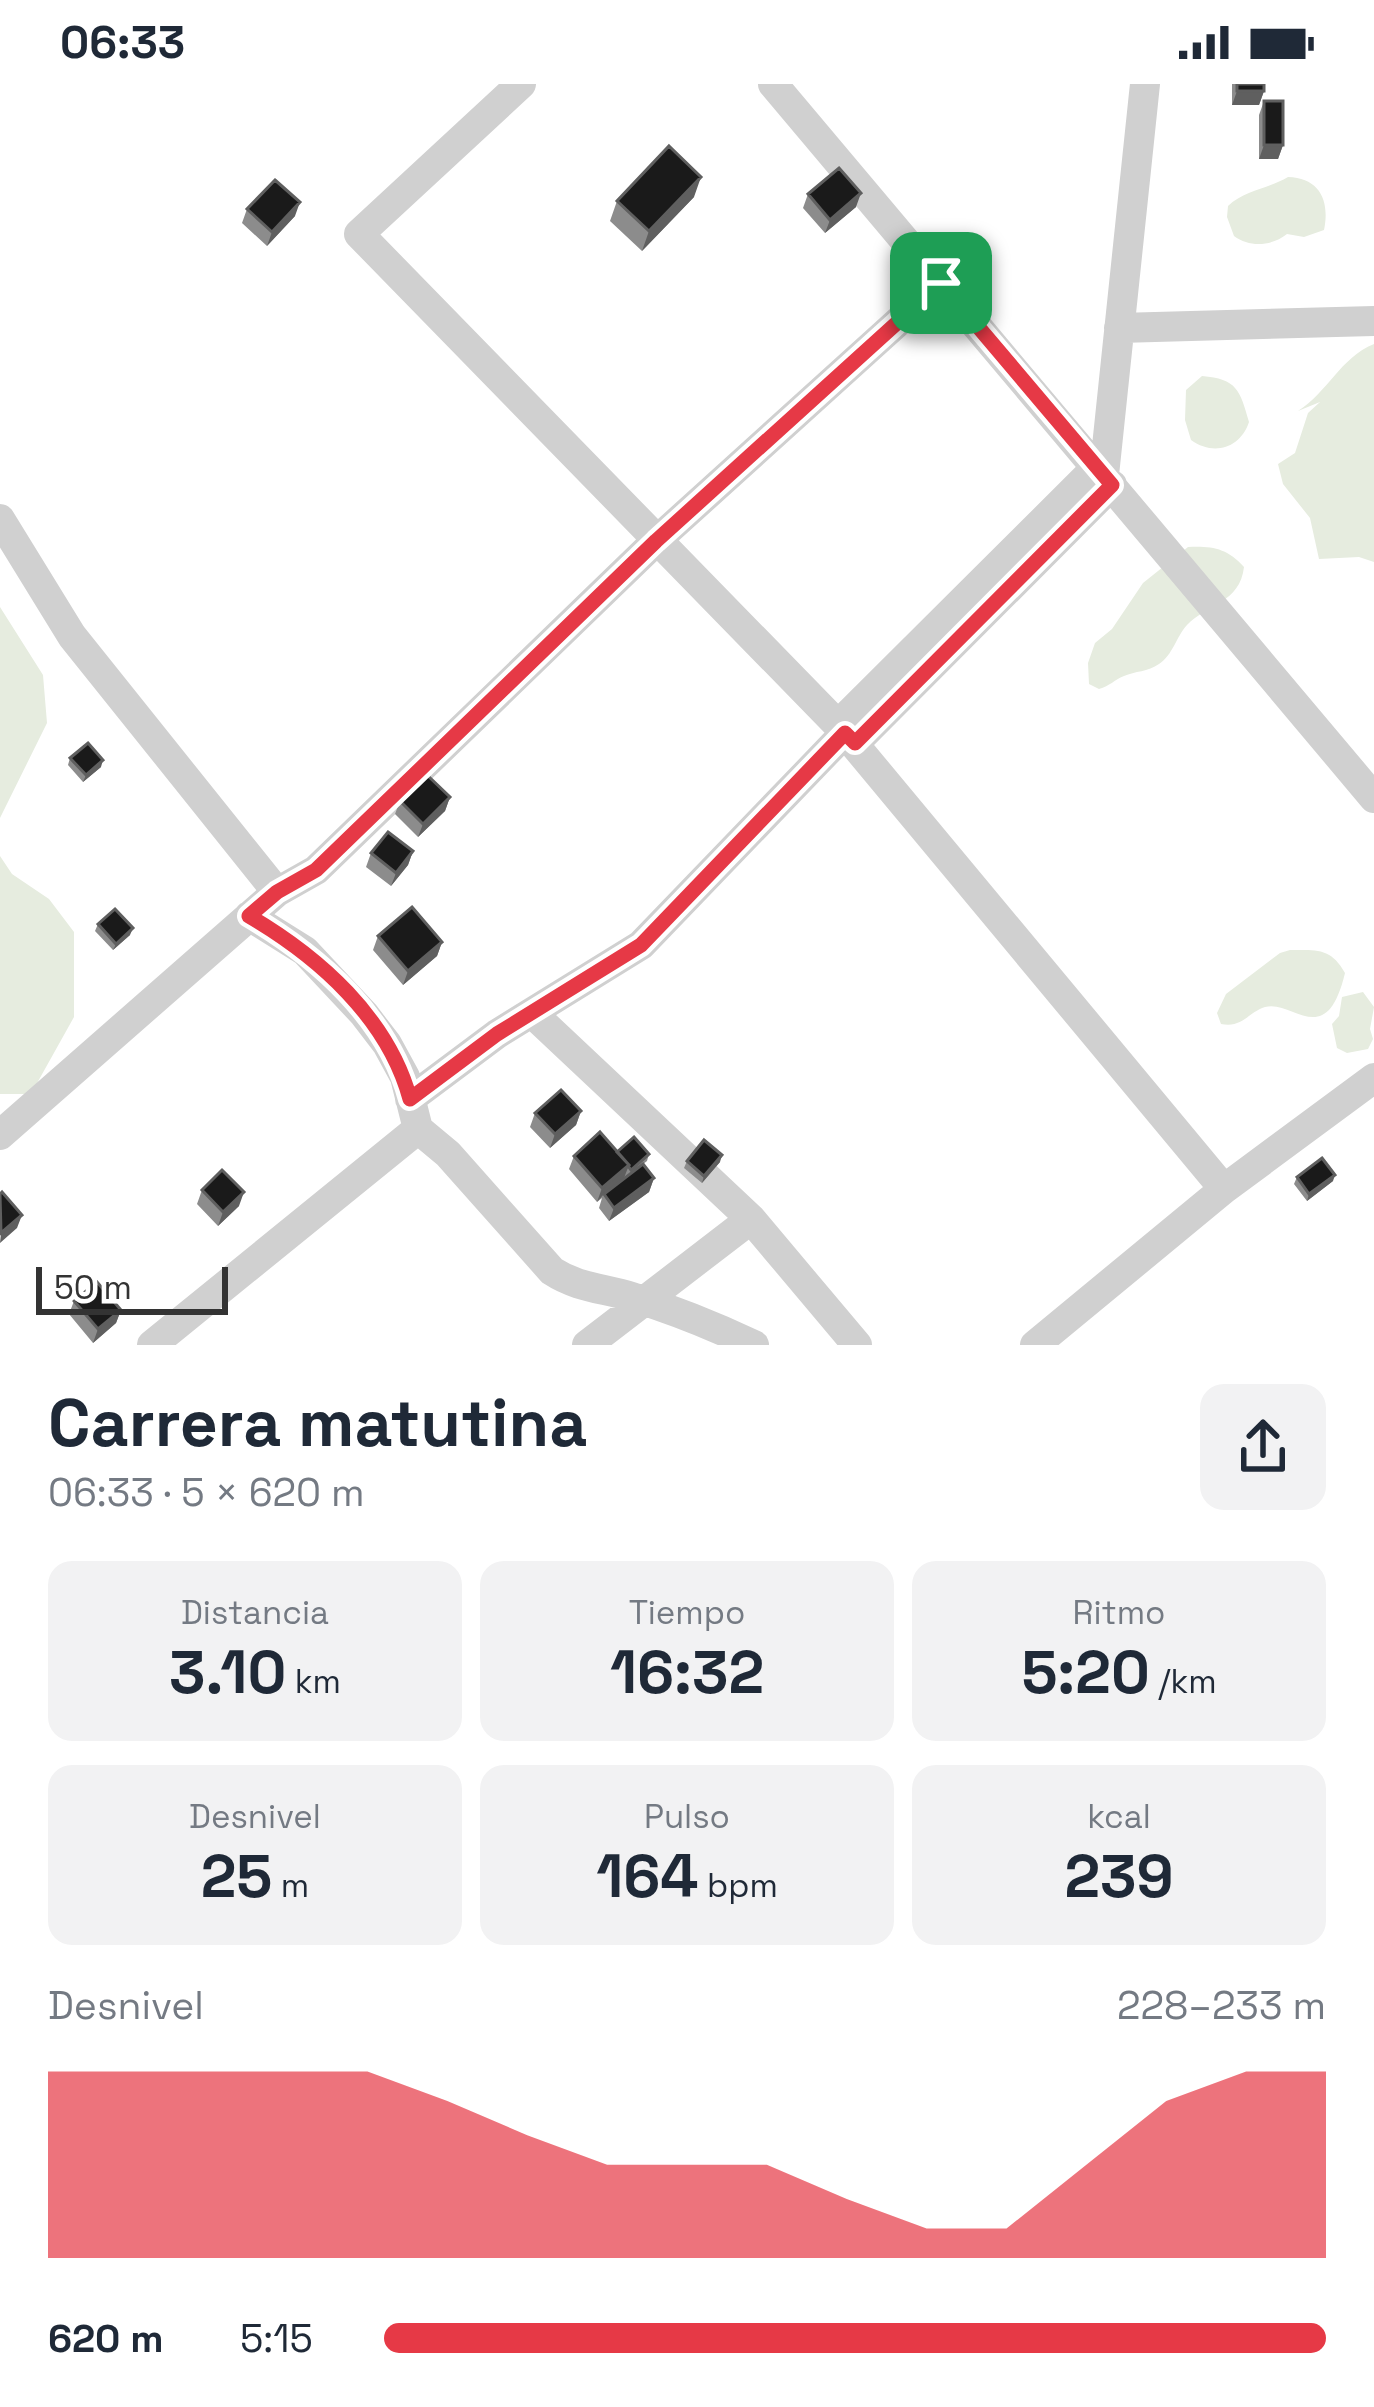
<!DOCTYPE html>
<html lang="es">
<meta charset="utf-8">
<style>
body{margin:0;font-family:"Space Grotesk",sans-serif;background:#f2f2f3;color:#1f2937;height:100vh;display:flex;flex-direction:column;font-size:45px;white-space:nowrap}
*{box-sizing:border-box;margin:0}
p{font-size:39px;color:#747a83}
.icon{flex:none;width:66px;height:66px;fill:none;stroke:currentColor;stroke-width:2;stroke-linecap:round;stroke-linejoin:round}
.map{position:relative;height:1261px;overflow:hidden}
.drawer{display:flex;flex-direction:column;background:#fff;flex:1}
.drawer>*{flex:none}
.scale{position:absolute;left:36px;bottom:30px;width:192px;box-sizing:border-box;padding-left:12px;border:6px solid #333;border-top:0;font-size:33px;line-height:42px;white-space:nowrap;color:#333;-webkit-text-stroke:9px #fff;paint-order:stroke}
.pin{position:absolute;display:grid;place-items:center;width:102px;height:102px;color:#fff;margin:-51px;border-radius:24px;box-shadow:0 6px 18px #0006}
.round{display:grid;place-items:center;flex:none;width:126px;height:126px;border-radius:24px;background:#f2f2f3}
.head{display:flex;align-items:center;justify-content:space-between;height:204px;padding:0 48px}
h1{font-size:66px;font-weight:700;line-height:90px}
.stats{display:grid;grid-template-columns:repeat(3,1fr);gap:18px;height:204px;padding:12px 48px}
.stats div{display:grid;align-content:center;border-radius:24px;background:#f2f2f3;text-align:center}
.stats b{font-size:60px;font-weight:700}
.stats small{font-size:33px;font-weight:400}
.stats p{font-size:33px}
.chart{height:336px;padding:24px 48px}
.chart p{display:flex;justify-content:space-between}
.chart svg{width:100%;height:216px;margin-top:12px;fill:#e63946;opacity:.7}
ul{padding:0 48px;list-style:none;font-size:39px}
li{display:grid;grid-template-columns:192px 144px 1fr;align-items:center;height:90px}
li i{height:30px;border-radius:15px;background:#e63946}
.status{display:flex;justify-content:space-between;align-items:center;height:84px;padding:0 60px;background:#fff;direction:ltr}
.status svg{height:33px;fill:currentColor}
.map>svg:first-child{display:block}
.green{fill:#e6ecdf}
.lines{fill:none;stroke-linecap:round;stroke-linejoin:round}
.minor{stroke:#d0d0d0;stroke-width:30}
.wall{fill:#8c8c8c}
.shaded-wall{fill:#5f5f5f}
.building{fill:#1a1a1a;stroke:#5f5f5f;stroke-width:3}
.route-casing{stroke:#fff;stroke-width:24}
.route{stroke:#e63946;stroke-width:15}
</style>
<div class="status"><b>06:33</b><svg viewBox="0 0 49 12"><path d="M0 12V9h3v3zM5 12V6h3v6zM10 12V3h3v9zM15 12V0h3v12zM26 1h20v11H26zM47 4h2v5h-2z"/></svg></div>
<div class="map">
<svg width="1374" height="1261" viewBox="0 0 1374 1261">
<rect width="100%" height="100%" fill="#fff"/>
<path class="green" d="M1288,93C1320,94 1330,117 1324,146L1304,153L1287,150C1272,162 1250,164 1234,152L1227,133L1228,122C1245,106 1268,105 1288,93Z
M1374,260V478L1359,473L1319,475L1310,434L1283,400L1278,380L1295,369L1308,329L1320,318L1298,327C1328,308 1340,274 1374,260Z
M1202,292C1237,295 1240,306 1249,338C1240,365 1213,372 1191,356L1185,336L1186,306Z
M1188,463C1212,462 1227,464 1244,483C1240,519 1207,520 1187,541C1176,553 1173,571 1159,580C1148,588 1135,587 1124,592C1114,596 1110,602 1099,605L1089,600L1088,579L1095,559L1112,545L1143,499Z
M0,523L43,591L47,639L0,734Z
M0,772L12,790L49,815L74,848V933L31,1010H0Z
M1290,866C1318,866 1331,864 1345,889C1326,968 1293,915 1265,923C1247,929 1243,944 1221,940L1217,929L1226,910L1280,869Z
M1363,908L1374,923L1370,945L1373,955L1368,965L1347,969L1337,964L1332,940L1339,932L1342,913Z"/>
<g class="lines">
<path class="minor" d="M521,0L359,150L838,641L1224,1105
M773,0L1374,714
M1119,244L1374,237
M1104,391L1145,0
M0,435L72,552L277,808
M838,641L1097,383
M855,659L1112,401
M249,832L305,867L364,930L387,960L405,993L418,1045L448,1070L552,1187C578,1204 603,1204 632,1213C674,1226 714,1242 754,1261
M532,929L751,1135L857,1261
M410,1015L497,950L641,861L845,649
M0,1051L277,808L316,786L656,457L941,199
M152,1261L418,1045
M587,1261L751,1135
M1035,1261L1224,1105L1374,994"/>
</g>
<path class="wall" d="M1232,0H1264V7L1259,21H1232Z
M1264,17L1283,61L1278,75H1259V31Z
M808,110L856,123L825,149L803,124Z
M694,113L642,167L610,137L617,117Z
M247,125L295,132L267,162L242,139Z
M70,674L101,683L83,698L68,681Z
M450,713L445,727L418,753L395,730L400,717Z
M413,767L408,781L391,802L366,783L371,769Z
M98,840L130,851L113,866L95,847Z
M378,852L442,858L437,872L403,901L373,866Z
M581,1027L576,1041L550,1064L530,1043L535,1029Z
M618,1068L649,1070L647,1077L642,1081L654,1094L649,1108L609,1137L599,1124L602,1114L597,1118L569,1085L574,1072Z
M687,1077L720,1078L702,1099L684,1084Z
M1297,1093L1333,1097L1307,1117L1294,1100Z
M202,1106L239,1122L218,1142L197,1120Z
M74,1217L121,1226L116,1239L93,1259L69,1230Z"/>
<path class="shaded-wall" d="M1237,7H1264L1259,21H1232Z
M1264,61H1283L1278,75H1259Z
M701,93L694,113L642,167L649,147Z
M861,109L856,123L825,149L830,136Z
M300,118L295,132L267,162L272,148Z
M103,676L101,683L83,698L86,691Z
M450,713L445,727L418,753L423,740Z
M413,767L408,781L391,802L396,789Z
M133,844L130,851L113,866L116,860Z
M442,858L437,872L403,901L408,887Z
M581,1027L576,1041L550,1064L555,1050Z
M722,1071L720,1078L702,1099L704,1092Z
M629,1081L624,1094L604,1110L597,1118L602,1104Z
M1335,1091L1333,1097L1307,1117L1309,1110Z
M654,1094L649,1108L609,1137L614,1124Z
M244,1108L239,1122L218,1142L223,1128Z
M22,1131L17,1144L0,1159L1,1149Z
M121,1226L116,1239L93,1259L98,1245Z"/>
<path class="building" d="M1237,0H1264V7H1237Z
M1264,17H1283V61H1264Z
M669,62L701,93L649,147L617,117Z
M839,84L861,109L830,136L808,110Z
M275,96L300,118L272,148L247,125Z
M88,659L103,676L86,691L70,674Z
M426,690L450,713L423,740L400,717Z
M388,748L413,767L396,789L371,769Z
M412,823L442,858L408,887L378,852Z
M115,825L133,844L116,860L98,840Z
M561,1006L581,1027L555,1050L535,1029Z
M600,1048L629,1081L602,1104L574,1072Z
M634,1053L649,1070L631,1086L628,1082L629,1081L617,1068Z
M704,1056L722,1071L704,1092L687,1077Z
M1322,1074L1335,1091L1309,1110L1297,1093Z
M643,1080L654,1094L614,1124L604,1110Z
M222,1086L244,1108L223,1128L202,1106Z
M2,1108L22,1131L1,1149L0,1110Z
M97,1198L121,1226L98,1245L74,1217Z"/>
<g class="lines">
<g class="route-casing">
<path id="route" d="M941,199L1112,401L855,659L845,649L641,861L497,950L410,1015C388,934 319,873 249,832L277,808L316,786L656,457Z"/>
</g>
<use href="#route" class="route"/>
</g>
</svg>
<div class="scale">50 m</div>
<div class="pin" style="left:941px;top:199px;background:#1e9e55"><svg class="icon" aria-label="arrive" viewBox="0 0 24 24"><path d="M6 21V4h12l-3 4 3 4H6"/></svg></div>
</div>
<section class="drawer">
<div class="head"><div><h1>Carrera matutina</h1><p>06:33 · 5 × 620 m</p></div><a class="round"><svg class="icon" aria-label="share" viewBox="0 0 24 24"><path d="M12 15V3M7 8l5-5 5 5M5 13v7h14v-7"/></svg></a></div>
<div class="stats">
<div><p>Distancia</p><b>3.10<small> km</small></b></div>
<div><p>Tiempo</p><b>16:32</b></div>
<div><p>Ritmo</p><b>5:20<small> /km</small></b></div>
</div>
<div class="stats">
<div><p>Desnivel</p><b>25<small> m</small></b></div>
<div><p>Pulso</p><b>164<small> bpm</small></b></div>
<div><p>kcal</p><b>239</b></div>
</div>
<div class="chart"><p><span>Desnivel</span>228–233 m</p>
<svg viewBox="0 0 160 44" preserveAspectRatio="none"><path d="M0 44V6L10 6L20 6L30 6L40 6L50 12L60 19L70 25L80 25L90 25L100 32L110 38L120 38L130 25L140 12L150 6L160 6V44z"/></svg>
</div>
<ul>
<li><b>620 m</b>5:15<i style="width:100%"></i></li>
</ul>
</section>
